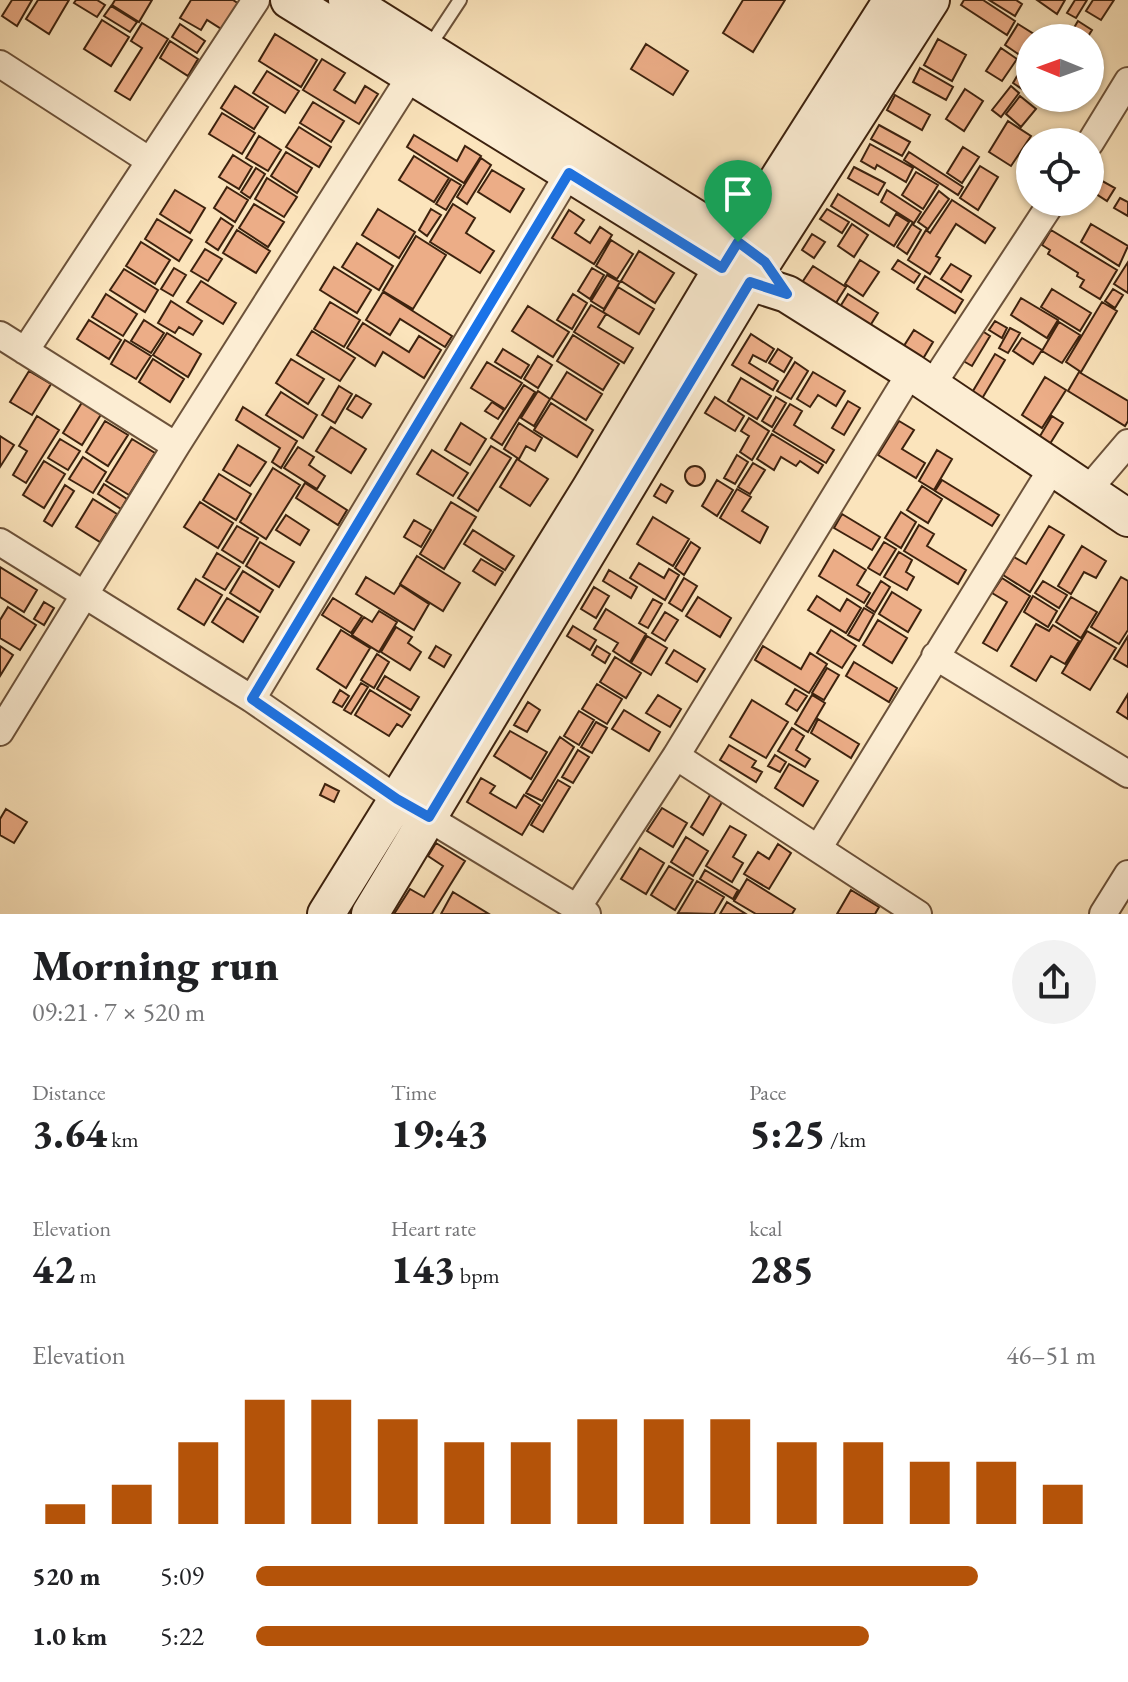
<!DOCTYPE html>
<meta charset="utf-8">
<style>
body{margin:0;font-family:"EB Garamond",serif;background:#f2f2f2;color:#202124;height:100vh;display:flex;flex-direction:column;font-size:30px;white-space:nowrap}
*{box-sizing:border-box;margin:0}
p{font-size:26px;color:#757577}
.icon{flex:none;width:44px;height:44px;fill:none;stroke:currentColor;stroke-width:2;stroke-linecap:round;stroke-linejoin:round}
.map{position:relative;height:914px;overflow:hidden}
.drawer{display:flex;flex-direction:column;background:#fff;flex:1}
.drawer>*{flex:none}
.needle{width:52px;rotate:271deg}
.fabs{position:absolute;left:1016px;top:24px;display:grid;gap:16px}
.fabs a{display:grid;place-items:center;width:88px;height:88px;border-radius:50%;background:#fff;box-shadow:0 2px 6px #0004;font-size:40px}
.pin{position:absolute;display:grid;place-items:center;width:68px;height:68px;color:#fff;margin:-82px -34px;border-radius:50% 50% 50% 0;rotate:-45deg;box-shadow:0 0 8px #0007}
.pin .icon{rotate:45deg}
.round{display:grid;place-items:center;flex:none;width:84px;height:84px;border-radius:42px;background:#f2f2f2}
.head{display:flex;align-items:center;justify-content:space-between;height:136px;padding:0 32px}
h1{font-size:44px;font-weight:800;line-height:60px}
.stats{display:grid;grid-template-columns:repeat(3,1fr);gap:12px;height:136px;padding:8px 32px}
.stats div{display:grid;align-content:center}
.stats b{font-size:40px;font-weight:800}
.stats small{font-size:22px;font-weight:400}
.stats p{font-size:22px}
.chart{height:224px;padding:16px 32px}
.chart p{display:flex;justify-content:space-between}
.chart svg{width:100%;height:144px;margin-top:8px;stroke:#b45309;stroke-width:6}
ul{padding:0 32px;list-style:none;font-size:26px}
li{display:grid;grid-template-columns:128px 96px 1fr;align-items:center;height:60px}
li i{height:20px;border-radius:10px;background:#b45309}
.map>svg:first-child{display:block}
.building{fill:#ecad87;stroke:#3d220e;stroke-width:2}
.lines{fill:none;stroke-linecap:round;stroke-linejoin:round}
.lane-casing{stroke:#6c523a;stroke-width:16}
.street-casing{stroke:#6c523a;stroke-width:30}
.secondary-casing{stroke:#3d220e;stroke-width:40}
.lane{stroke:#fcedd3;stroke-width:12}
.street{stroke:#fcedd3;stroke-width:26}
.secondary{stroke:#fcedd3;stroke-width:36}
.route-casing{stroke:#fff;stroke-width:16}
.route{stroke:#1a73e8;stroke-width:10}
</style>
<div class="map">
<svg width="1128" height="914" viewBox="0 0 1128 914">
<rect width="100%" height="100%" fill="#fbe4bc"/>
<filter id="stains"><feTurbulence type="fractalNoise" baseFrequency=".0025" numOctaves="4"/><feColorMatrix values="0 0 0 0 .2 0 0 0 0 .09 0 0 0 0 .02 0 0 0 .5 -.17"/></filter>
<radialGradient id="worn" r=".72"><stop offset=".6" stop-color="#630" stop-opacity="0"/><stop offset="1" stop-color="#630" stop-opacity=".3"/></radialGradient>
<path class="building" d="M12,0H32L17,26L2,16Z
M38,0H69L49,34L26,19Z
M76,0H97L105,5L97,17L74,3Z
M115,0H152L139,22L112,5Z
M191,0H233L239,4L223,30L207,20L201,30L180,18Z
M743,0H785L753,52L723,33Z
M964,0H983L1015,21L1007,35L961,5Z
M989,0H1016L1022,4L1015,16Z
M1037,0H1065L1057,14Z
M1075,0H1087L1076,18L1067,13Z
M1093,0H1114L1101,20L1086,11Z
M111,6L137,22L130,32L104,16Z
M102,20L129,37L111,66L84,49Z
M1078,21L1092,30L1087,38H1068Z
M142,23L168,39L130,100L115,91L142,48L131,41Z
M180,24L205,41L197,53L172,37Z
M1018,24L1037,36L1030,38V48L1024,58L1005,45Z
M275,34L317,60L301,87L259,61Z
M938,39L966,55L952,81L924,65Z
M170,41L198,59L188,76L160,58Z
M646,44L688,71L673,95L631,69Z
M1001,48L1017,59L1002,81L986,71Z
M322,59L345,73L334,90L355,103L365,86L378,94L359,124L303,90Z
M920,68L953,87L946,100L913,82Z
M267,71L299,91L285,113L253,93Z
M1020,71L1029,77L1022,89L1013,83Z
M235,86L268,107L254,129L221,108Z
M1011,86L1019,93L1001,117L992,110Z
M965,89L983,101L964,131L946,119Z
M895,95L930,115L922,130L887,110Z
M1020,96L1036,109L1021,127L1006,114Z
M313,102L344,121L331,142L300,123Z
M222,113L255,133L242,154L209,134Z
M1008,121L1031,136L1011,166L989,152Z
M879,125L910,142L902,156L871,139Z
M299,127L331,147L319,167L286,147Z
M414,135L457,161L465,146L481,156L464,183L407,147Z
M259,136L281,150L268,171L246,158Z
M870,144L913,168L906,182L877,165L875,169L861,161Z
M963,147L979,157L962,183L947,173Z
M286,152L312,168L297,193L271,176Z
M909,152L963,187L958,195L904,160Z
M233,155L252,167L239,189L219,177Z
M414,156L449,178L434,202L399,180Z
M481,158L491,165L467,204L457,197Z
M980,166L998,177L978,210L960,198Z
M854,167L885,183L878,195L848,178Z
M256,168L265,174L250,198L241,192Z
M492,170L524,189L510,212L478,192Z
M916,172L938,185L923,209L902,195Z
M1095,177L1115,188L1107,201L1090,190Z
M267,178L297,197L284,217L255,199Z
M451,179L461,185L446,210L436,204Z
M227,187L248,200L235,222L214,208Z
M175,190L205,208L190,233L160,214Z
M887,190L921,212L914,223L881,202Z
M939,191L949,199L928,229L918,222Z
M838,194L889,226L896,214L909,222L894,246L831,206Z
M1120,198L1128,202V216L1114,208Z
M952,200L995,228L985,243L956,224L936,256L940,258L930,274L908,260L926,230L930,233Z
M254,204L284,222L268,247L239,228Z
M453,204L475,218L466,233L494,251L480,273L430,242Z
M378,209L415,232L399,258L362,235Z
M431,209L441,215L427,236L419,230Z
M827,209L849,222L842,233L820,219Z
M569,210L584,220L575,233L590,243L600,227L612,235L594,264L552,238Z
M221,218L233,226L218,250L206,242Z
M157,219L192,240L179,261L145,239Z
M852,224L868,235L854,257L838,246Z
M912,224L921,230L907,254L897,247Z
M1091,224L1128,246L1119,266L1081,242Z
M237,230L270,251L256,273L223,253Z
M1051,230L1117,270L1100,299L1080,287L1084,280L1077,276L1078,273L1048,254L1050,250L1042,245Z
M812,234L825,242L814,258L802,250Z
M416,236L446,255L413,309L383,291Z
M611,240L633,254L617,279L596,266Z
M141,242L170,260L155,284L126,266Z
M357,243L393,266L379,290L342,267Z
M205,249L222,259L208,281L191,271Z
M639,251L674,273L655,303L621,281Z
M860,260L879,272L863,296L845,284Z
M898,260L920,274L914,283L892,269Z
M1128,262V293L1114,284Z
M951,264L971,276L961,292L941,279Z
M813,266L846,287L834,306L801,284Z
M334,267L371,290L357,313L320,290Z
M174,268L186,275L173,296L161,289Z
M592,268L604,275L590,299L578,291Z
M124,269L158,290L145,312L110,290Z
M607,275L620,282L604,309L591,301Z
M925,276L963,300L955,313L917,289Z
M201,281L236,303L223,324L187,302Z
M618,287L654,309L639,334L603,312Z
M1052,289L1091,313L1080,331L1041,307Z
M1113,289L1123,295L1115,308L1105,301Z
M383,292L452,336L445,347L400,319L390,335L366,320Z
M106,294L137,314L123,336L92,317Z
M573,294L587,303L572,329L557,320Z
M848,294L878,313L868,329L838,310Z
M1021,298L1058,320L1047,338L1011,315Z
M171,301L202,321L193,335L179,327L175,333L158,323Z
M330,302L360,320L344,347L314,329Z
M1102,302L1117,311L1081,372L1066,362Z
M591,305L606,314L598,327L633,348L624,363L574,332Z
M528,306L569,332L553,357L512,331Z
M89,320L121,340L109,359L77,339Z
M144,320L164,333L151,353L131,341Z
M995,321L1007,328L1002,338L989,330Z
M1059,322L1080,335L1062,363L1042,351Z
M363,323L409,352L419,336L441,350L424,378L383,352L375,366L347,348Z
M976,327L990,336L972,366L958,358Z
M1010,328L1020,333L1008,353L999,348Z
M914,330L933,342L921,362L902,349Z
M312,331L355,358L340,381L297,355Z
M167,333L201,354L188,377L153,355Z
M751,334L774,349L766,362L753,355L749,363L778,381L773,390L732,365Z
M573,335L619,364L603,390L557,361Z
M1022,338L1042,350L1033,364L1013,351Z
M125,340L151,356L136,379L111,364Z
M503,349L529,365L521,378L495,362Z
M778,349L792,358L784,372L769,363Z
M995,354L1005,360L977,407L967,401Z
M538,356L552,365L538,388L524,379Z
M153,359L184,379L170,402L139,382Z
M291,359L324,379L308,404L276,383Z
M487,362L522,383L505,409L471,388Z
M795,362L808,371L791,399L777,391Z
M29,371L51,384L32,415L10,402Z
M567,372L602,394L586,420L551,398Z
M813,372L845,391L836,406L818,395L810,407L797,399Z
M1079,372L1128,401V421L1125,426L1068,391Z
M1045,377L1066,390L1042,428L1022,415Z
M741,378L771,396L757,419L728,401Z
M524,385L535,392L502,445L491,438Z
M339,386L352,394L335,423L322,415Z
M538,391L550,399L534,426L521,418Z
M281,392L317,415L303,438L266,415Z
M356,395L371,404L362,418L347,409Z
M86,396L105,408L82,445L63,433Z
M715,397L744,416L735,431L705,413Z
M776,397L786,403L772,427L762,421Z
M848,401L860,408L844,435L832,428Z
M492,402L504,410L498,419L485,411Z
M551,403L593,430L577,457L534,430Z
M790,404L802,411L794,425L834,450L826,463L773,431Z
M243,407L297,441L281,468L272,462L280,448L236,420Z
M37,416L59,430L26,483L13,475L27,451L19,446Z
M1052,416L1063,423L1048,447L1037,441Z
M749,418L769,431L752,460L740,452L749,436L741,431Z
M105,421L128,435L108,466L86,452Z
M899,421L914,430L902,449L925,463L916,478L878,455Z
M461,423L486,439L470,465L445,450Z
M519,423L542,438L535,451L526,446L519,459L504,449Z
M331,427L366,449L351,473L316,451Z
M772,434L823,465L818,473L800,461L796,466L781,457L774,470L757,459Z
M0,436L14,445L0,467Z
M60,439L80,451L68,470L48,458Z
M132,439L155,453L129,495L106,481Z
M238,445L266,462L250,486L223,470Z
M491,446L511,458L478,511L458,498Z
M298,447L314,457L309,465L325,476L317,489L284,468Z
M432,450L468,473L453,496L417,474Z
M937,450L952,459L934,490L919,481Z
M737,455L748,462L735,484L724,478Z
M83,457L106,472L93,493L69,479Z
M517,459L548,479L530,506L500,487Z
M44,461L65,474L44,508L23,495Z
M753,463L765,470L750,494L738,487Z
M685 476a10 10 0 1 1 20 0a10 10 0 1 1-20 0Z
M273,468L300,485L266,539L240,522Z
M219,474L251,494L236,520L203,500Z
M717,480L733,490L717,516L702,506Z
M942,480L999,515L992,526L935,491Z
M305,483L347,510L338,525L296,498Z
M104,484L127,499L121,509L98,494Z
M661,484L673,491L666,503L654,496Z
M65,485L74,491L52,526L44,521Z
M922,486L942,499L928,523L907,510Z
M737,489L751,497L742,511L768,527L760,543L720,518Z
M93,499L117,514L100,542L76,527Z
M200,502L233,523L218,548L184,527Z
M451,502L476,517L444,569L420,554Z
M901,512L916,522L901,548L885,538Z
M842,514L880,537L872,550L834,528Z
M286,515L309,530L300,545L276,530Z
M653,517L689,539L673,566L637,544Z
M414,520L431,530L421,547L404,537Z
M919,525L934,534L927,546L966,570L958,584L904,551Z
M237,526L258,538L243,563L222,550Z
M1049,526L1064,535L1030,592L1003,575L1014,557L1026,564Z
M473,530L514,556L505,570L464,544Z
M260,542L294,562L279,587L246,566Z
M691,542L700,548L684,575L675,568Z
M884,542L896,549L880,575L868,568Z
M1082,546L1106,561L1096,578L1084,572L1071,594L1058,586Z
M834,550L866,570L857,585L870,593L864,603L819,576Z
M899,552L912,560L906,572L914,577L907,590L884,577Z
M217,553L240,567L225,590L203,577Z
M417,556L460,583L443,611L400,584Z
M481,559L503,572L495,585L473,571Z
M639,563L664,578L669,569L679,575L665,600L630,578Z
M0,567L37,590L24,612L0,597Z
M609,570L637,587L631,598L603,581Z
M243,571L273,590L260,612L230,593Z
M366,577L394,594L400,585L429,604L414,630L356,594Z
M1121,577L1128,581V630L1119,644L1091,627Z
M684,578L697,586L682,611L669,603Z
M1002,578L1030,596L997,651L983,643L1007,602L992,593Z
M196,579L222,595L204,625L178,609Z
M881,581L890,587L875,612L866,606Z
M1043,581L1067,595L1059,608L1035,593Z
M594,587L609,596L596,618L581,609Z
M892,592L921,610L908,632L879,614Z
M817,596L840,611L847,599L861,608L846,633L808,610Z
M1033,596L1057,611L1048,627L1024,612Z
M698,597L731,618L720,637L686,616Z
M1071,597L1097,612L1081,638L1056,622Z
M227,598L258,617L243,642L212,622Z
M333,598L362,616L351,633L322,615Z
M653,599L662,604L648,628L639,623Z
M44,602L54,608L44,625L34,619Z
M8,607L36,625L20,650L0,638V620Z
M864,608L874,614L859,641L848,635Z
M606,609L646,634L630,662L613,651L618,643L594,629Z
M379,611L397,622L379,652L352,635L364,617L372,622Z
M665,612L678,620L665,641L652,633Z
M878,620L907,638L892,663L863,645Z
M1036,624L1049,631L1053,625L1079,641L1065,664L1051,656L1036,681L1011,666Z
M573,626L596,640L590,650L567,636Z
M396,627L412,637L408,643L421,652L410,670L381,652Z
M341,630L370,648L346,688L317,669Z
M831,630L856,646L842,668L817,653Z
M1087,631L1116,648L1090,690L1062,673Z
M647,636L667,648L651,675L631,663Z
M1128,636V667L1114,659Z
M0,646L13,655L0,676Z
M436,646L451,655L444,667L429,658Z
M597,646L610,654L605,663L592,655Z
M763,646L801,669L810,653L827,664L809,693L755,660Z
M674,650L705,669L697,682L666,663Z
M377,654L389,662L374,688L361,680Z
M615,657L641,673L626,698L600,682Z
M854,662L897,688L889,702L846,676Z
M827,668L839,675L824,700L812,693Z
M385,676L419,697L411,710L377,689Z
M361,683L368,687L351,714L344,710Z
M597,684L622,699L607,724L582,709Z
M795,689L807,696L797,711L786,704Z
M340,690L349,696L342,707L333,702Z
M370,690L410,715L402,727L397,724L389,736L355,715Z
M1128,694V719L1117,712Z
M658,695L681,709L670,727L646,713Z
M812,695L825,703L808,732L795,724Z
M752,700L788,722L766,758L730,737Z
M528,702L540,710L527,732L514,725Z
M624,710L660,732L649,751L612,729Z
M579,711L594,720L579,745L564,736Z
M818,719L859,744L851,758L811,733Z
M596,722L607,728L592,753L581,747Z
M792,728L804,736L796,750L810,759L805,767L778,751Z
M510,731L547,752L531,779L494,756Z
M560,737L574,747L542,801L526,793Z
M729,745L756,761L752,767L762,772L756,782L720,760Z
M578,750L589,757L573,783L562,777Z
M775,755L786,762L780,772L768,766Z
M789,764L818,781L803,806L775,788Z
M481,778L495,786L490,793L516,808L524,795L540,805L522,835L467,802Z
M558,780L570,787L543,832L531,825Z
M325,784L339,791L334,802L320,795Z
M713,790L725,797L703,835L691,827Z
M662,808L687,823L673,847L647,831Z
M6,809L27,822L14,843L0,835V819Z
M730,826L746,835L733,857L743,863L732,882L706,866Z
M686,837L708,851L693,876L671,862Z
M436,843L465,861L432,914H394L410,889L424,897L443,866L428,856Z
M778,844L791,853L769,889L744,874L758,852L769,859Z
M640,848L664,863L646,894L621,879Z
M669,866L693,880L675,910L651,895Z
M705,870L738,890L733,899L700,879Z
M747,879L795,909L792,914H756L734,901Z
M697,881L724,897L714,914L678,913Z
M851,890L879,907L875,914H837Z
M453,892L489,914H441Z
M727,902L746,914H720Z"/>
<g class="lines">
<g class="lane-casing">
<path id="lane" d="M429,47L460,0"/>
</g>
<g class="street-casing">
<path id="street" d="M0,64L150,161
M1090,143L1128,81
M0,335L176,446
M25,351L256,0
M932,385L1052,202
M1087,491L1128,443
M0,542L252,699L397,799L587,914
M935,656L1128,774
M252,699L569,173
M0,732L176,446L421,60
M676,756L918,914
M819,847L1053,467
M577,908L676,756L911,372
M1103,914L1128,874"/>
</g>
<g class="secondary-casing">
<path id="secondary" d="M289,0L722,268L750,282L787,294L911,372L1128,518
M347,0L756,256
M326,914L590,489L738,242L892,0
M370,914L750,282L931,0"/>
</g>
<use href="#lane" class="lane"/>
<use href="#street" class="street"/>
<use href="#secondary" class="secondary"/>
</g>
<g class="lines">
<g class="route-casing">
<path id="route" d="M569,173L722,268L738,242L765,262L787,294L750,282L429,817L397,799L252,699Z"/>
</g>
<use href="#route" class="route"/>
</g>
<rect width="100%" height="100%" filter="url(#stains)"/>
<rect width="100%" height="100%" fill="url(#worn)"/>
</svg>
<div class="fabs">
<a><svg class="needle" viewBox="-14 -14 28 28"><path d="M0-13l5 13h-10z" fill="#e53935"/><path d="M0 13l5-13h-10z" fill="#757577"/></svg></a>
<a><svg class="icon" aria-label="locate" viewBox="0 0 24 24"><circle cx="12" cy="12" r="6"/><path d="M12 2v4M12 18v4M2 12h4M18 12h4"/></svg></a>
</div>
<div class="pin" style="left:738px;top:242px;background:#1e9e55"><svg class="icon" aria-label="arrive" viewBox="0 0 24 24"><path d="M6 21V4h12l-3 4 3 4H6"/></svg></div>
</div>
<section class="drawer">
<div class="head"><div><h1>Morning run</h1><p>09:21 · 7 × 520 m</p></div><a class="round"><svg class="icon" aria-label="share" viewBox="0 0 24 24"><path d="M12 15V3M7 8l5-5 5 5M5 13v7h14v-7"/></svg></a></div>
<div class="stats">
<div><p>Distance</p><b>3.64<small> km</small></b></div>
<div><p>Time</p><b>19:43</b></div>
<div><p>Pace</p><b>5:25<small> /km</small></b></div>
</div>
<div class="stats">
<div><p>Elevation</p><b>42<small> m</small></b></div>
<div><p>Heart rate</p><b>143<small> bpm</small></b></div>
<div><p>kcal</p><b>285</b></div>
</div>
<div class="chart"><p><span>Elevation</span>46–51 m</p>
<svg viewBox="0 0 160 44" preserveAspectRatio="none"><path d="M5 44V38M15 44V32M25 44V19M35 44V6M45 44V6M55 44V12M65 44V19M75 44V19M85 44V12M95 44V12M105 44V12M115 44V19M125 44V19M135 44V25M145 44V25M155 44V32"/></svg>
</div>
<ul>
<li><b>520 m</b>5:09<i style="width:86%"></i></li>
<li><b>1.0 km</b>5:22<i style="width:73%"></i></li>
</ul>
</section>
